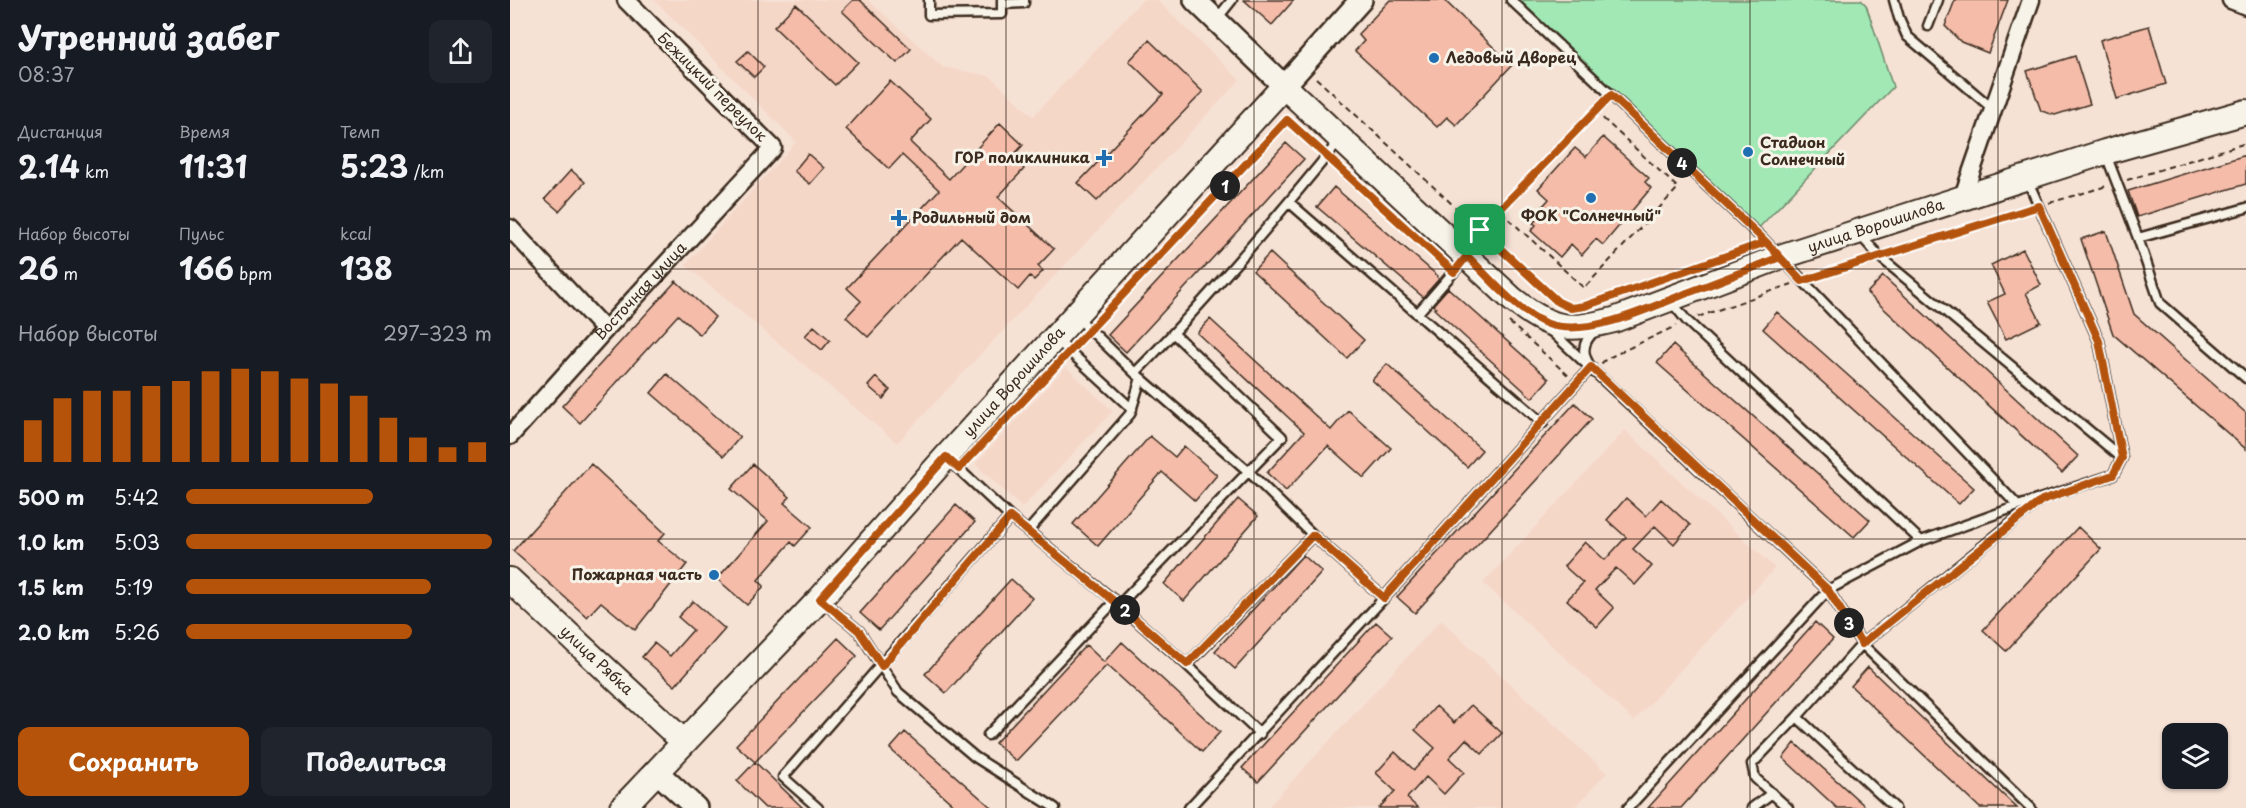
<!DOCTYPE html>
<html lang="ru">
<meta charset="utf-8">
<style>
body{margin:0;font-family:"Playpen Sans",sans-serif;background:#20242c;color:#f1f3f6;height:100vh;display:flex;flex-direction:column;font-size:22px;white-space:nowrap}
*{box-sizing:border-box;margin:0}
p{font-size:20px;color:#9ea1a6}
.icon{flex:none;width:33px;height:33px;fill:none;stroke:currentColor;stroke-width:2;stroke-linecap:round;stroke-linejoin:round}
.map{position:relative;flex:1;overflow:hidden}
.details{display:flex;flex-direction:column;background:#171b24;width:510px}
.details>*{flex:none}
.buttons{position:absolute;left:1652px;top:723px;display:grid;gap:12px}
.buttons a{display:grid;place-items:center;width:66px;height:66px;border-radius:12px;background:#171b24;box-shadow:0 2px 4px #0004;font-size:30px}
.pin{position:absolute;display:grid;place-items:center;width:51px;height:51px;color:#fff;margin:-26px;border-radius:12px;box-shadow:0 3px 9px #0006}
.km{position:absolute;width:30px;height:30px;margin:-15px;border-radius:50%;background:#222;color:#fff;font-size:16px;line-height:30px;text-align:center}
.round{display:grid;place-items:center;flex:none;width:63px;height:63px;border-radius:12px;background:#20242c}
.head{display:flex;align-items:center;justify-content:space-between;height:102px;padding:0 18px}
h1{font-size:33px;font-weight:700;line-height:45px}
.figures{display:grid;grid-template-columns:repeat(3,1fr);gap:9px;height:102px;padding:6px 18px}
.figures div{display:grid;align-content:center}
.figures b{font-size:30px;font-weight:700}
.figures small{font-size:16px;font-weight:400}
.figures p{font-size:16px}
.chart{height:168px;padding:12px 18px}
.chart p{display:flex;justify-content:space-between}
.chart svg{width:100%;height:108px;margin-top:6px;stroke:#b45309;stroke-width:6}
.primary-button{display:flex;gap:12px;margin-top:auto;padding:12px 18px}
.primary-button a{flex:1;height:69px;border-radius:12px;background:#b45309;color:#fff;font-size:24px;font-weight:700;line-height:69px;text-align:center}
.primary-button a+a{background:#20242c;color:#f1f3f6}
ul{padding:0 18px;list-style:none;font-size:20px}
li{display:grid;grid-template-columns:96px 72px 1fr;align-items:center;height:45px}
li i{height:15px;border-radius:8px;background:#b45309}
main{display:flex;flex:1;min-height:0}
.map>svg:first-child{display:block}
.built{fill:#f5d7c8}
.green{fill:#a1e8b5;stroke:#6e896a;stroke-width:1.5}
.building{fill:#f4bca9;stroke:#3b2a1e;stroke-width:1.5}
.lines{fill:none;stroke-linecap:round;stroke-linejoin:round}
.service-casing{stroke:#3b2a1e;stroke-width:13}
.minor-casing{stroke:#3b2a1e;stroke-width:21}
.tertiary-casing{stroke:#3b2a1e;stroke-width:26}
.secondary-casing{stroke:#3b2a1e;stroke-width:28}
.path{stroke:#3b2a1e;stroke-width:2;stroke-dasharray:6 4.5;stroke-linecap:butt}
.service{stroke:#f7f3e8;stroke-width:8}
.minor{stroke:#f7f3e8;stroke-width:16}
.tertiary{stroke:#f7f3e8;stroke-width:21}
.secondary{stroke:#f7f3e8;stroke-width:24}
.route-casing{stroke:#fff;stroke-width:12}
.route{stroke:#b45309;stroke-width:8}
.grid{fill:none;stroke:#3b2a1e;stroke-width:1.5;stroke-opacity:0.55}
.poi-dot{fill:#1f6fb2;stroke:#f7f3e8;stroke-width:2}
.labels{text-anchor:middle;stroke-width:6;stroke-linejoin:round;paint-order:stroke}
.poi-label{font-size:15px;font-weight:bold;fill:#3b2a1e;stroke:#f7f3e8;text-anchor:start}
.street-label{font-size:15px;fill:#3b2a1e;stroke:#f7f3e8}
</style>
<main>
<section class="details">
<div class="head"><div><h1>Утренний забег</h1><p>08:37</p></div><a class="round"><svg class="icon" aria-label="share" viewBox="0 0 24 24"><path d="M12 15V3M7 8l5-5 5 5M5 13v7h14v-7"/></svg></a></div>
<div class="figures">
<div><p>Дистанция</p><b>2.14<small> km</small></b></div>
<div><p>Время</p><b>11:31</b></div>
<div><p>Темп</p><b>5:23<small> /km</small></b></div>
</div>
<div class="figures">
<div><p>Набор высоты</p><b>26<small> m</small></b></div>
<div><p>Пульс</p><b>166<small> bpm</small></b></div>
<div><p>kcal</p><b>138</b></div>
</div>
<div class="chart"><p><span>Набор высоты</span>297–323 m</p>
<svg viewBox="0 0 160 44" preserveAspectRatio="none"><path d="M5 44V27M15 44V18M25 44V15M35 44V15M45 44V13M55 44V11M65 44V7M75 44V6M85 44V7M95 44V10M105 44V12M115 44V17M125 44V26M135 44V34M145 44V38M155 44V36"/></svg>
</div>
<ul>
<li><b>500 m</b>5:42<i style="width:61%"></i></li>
<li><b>1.0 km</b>5:03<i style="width:100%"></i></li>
<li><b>1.5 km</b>5:19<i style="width:80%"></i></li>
<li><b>2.0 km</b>5:26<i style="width:74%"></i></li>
</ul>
<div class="primary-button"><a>Сохранить</a><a>Поделиться</a></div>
</section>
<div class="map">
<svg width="1736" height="808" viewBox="0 0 1736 808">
<rect width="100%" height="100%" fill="#f6e2d5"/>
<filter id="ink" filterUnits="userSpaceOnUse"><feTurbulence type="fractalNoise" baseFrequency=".0167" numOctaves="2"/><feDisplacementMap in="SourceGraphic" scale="12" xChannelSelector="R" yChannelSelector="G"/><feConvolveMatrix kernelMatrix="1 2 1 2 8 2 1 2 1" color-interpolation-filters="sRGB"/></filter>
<g filter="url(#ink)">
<path class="built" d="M144,0H358L433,67L480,76L523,116L632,0H647L730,80L387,443L175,265L286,142Z
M556,367L603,411L512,508L465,464Z
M1115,430L1265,568L1124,721L973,583Z
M931,620L1097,773L1064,808H757Z"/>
<path class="green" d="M995,0H1351L1356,5L1383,87L1242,235Z"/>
<path class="building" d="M343,0H350L401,49L387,63L332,11Z
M734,0H784L762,25Z
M880,0H934L1002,65L946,125L937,117L927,127L845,51L854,41L848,34Z
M1445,0H1498L1478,53L1451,42L1435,26Z
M286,4L348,62L325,85L264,27Z
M1639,26L1656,84L1607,99L1590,40Z
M639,40L693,92L587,201L568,183L653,94L619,61Z
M238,51L254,67L244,77L227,61Z
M1565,56L1580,104L1545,115L1531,111L1517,71Z
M380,81L421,119L400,142L439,179L490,123L513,145L502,157L514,169L488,197L544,249L528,266L533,271L524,280L520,276L508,290L451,237L358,337L336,317L351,301L337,288L429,190L392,155L379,169L336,129Z
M1093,137L1139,178L1135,182L1141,188L1093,245L1086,239L1072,255L1061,244L1050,257L1021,231L1026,225L1023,223L1029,217L1026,214L1039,199L1028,189L1065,148L1076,157Z
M776,143L794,159L616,352L598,335Z
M298,154L314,168L300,184L284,171Z
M1736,155V184L1627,217L1618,191Z
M61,170L75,182L49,211L35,199Z
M824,187L928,276L927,277L929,279L913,297L807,207Z
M1596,231L1624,314L1736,413V449L1603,334L1571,239Z
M1513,249L1531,285L1516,293L1531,322L1496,339L1477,302L1495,294L1481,265Z
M760,253L854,340L837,358L743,271Z
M1373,276L1568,456L1552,473L1357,293Z
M166,281L205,317L190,335L168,315L70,423L52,406Z
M938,288L1039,379L1022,398L924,309L926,308L923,305Z
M1267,312L1464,488L1449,504L1253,329Z
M700,319L821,430L838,410L881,448L854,478L818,446L776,491L757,473L794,432L687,333Z
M304,326L320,340L312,350L295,336Z
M1163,345L1360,520L1344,537L1147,363Z
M877,364L972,450L957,467L862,380Z
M157,374L230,437L214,456L141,393Z
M366,377L380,390L373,399L358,386Z
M1065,403L1082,419L905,613L887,597Z
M640,436L665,457L674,446L707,475L685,501L652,472L588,546L563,524Z
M81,464L155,533L148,541L177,564L125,630L91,602L77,617L3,551Z
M243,464L280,497L274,503L302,527L285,546L281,542L248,580L254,586L237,605L207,579L258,521L221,489Z
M1116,498L1136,516L1151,499L1180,525L1164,544L1145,526L1123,549L1142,566L1125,585L1106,568L1085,590L1104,608L1087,627L1057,600L1073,583L1054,566L1075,542L1095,560L1116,537L1097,520Z
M728,499L748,516L674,601L654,584Z
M446,505L465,522L369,630L350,613Z
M1568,527L1591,549L1496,651L1473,630Z
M793,555L812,572L725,669L705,651Z
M501,579L522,598L436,693L415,674Z
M183,601L215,629L165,686L132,657L144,643L160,656L183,630L168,617Z
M866,622L882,636L748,782L732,768Z
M1305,622L1323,639L1171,808H1138Z
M328,638L347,656L245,762L226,745Z
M612,642L710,732L692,752L597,665L506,761L485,743L576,645L594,662Z
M1358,667L1507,808H1470L1341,686Z
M961,705L992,733L972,754L956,739L939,758L954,772L934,794L916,777L897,798L908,808H869L885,791L866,773L885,752L904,770L925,748L905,730L926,706L944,723Z
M395,732L482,808H447L380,749Z
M1285,743L1357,808H1327L1273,758Z
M245,762L293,808H255L227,781Z"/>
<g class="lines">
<g class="service-casing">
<path id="service" d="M419,0V15L492,14V0
M1001,0L1252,238L1508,506
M1384,0L1389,18L1397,36L1483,109
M492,4L514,3V0
M706,20L722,0
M1418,26L1428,0
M1595,152L1628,238L1650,303L1736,378
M780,203L1033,423
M1350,235L1370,257L1612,458
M1628,238L1736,208
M1160,300L1177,321L1411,541
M907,314L955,259
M567,317L625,373L738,471L803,535L874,598
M1041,331L1318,590L1411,541L1508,506L1603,475L1612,458L1589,341L1517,179
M545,338L622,409
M625,373C697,300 764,221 829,141
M438,459L500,517L605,601
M518,531L620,414L631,378
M311,600L349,631L388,692L465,757L545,808
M609,605L677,665L803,535
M677,665L750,734
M478,735L605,601L609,605L772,437L664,334
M308,808L273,777L500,517
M679,808L874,598L1081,367C1071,354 1072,342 1085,331
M1118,808L1318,590L1352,644L1521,808
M1242,808L1262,793
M1278,808L1245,778L1242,764L1287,717
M1385,808L1287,717L1352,644L1529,501"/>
</g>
<g class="minor-casing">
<g id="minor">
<path d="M1721,0L1736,6"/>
<path d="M1452,199L1521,0"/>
<path d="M0,228L95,330"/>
<path id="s1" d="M0,436L95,330L263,148L116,0"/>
</g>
</g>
<g class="tertiary-casing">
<path id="tertiary" d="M685,0L774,86L851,0
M146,771L186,808"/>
</g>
<g class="secondary-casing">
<g id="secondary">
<path id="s2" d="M0,580L174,742"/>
<path id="s3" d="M112,808L310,599L436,457L774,86L1002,299C1042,330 1056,332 1104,320L1270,257L1595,152L1736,112"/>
</g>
</g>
<path class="path" d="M806,78L970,230L989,210
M1085,111L1168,188L1074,288L989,210L1094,102
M824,162L926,255
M1617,180L1736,143
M1539,203L1597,186
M970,230L1048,302L1058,307
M1382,253L1519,209
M1304,277L1359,260
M1078,305L1206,260
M1188,317L1282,284
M588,322L777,120L808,148
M999,322L1059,376
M1091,364L1096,359L1166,326"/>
<use href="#service" class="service"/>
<use href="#minor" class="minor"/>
<use href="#tertiary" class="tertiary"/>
<use href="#secondary" class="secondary"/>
</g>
</g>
<g class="lines" filter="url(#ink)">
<g class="route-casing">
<path id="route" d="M970,230L1048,302L1061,308L1075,306L1256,242L1270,257C1240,269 1210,281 1180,292C1141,307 1079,338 1038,324C1009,314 979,277 957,256L944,272L777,120L449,469L436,457L310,599L349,631L372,666L500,517L609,605L677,664L803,535L874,598L1081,367L1318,590L1352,644L1532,500L1603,475L1612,458L1589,341L1529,206L1292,281L1256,242L1252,238L1101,95L970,230"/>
</g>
<use href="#route" class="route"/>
</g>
<path class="grid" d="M248,0V808M496,0V808M744,0V808M992,0V808M1240,0V808M1488,0V808M0,269H1736M0,539H1736"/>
<g class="poi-dot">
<circle cx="924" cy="58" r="6"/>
<circle cx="1238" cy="152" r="6"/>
<path d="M591 149h6v6h6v6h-6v6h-6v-6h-6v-6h6z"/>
<circle cx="1081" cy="198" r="6"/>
<path d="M386 209h6v6h6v6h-6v6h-6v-6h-6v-6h6z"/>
<circle cx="204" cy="575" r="6"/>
</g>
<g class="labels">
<g class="poi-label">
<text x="936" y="63">Ледовый Дворец</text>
<text x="1250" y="148">Стадион<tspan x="1250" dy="17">Солнечный</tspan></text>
<text x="580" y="163" text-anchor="end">ГОР поликлиника</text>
<text x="1081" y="221" text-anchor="middle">ФОК "Солнечный"</text>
<text x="402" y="223">Родильный дом</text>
<text x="192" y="580" text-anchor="end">Пожарная часть</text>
</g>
<g class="street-label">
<text transform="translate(202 87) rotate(45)" y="5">Бежицкий переулок</text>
<text dy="5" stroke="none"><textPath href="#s3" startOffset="1680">улица Ворошилова</textPath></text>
<text dy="5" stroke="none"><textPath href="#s1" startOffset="195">Восточная улица</textPath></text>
<text dy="5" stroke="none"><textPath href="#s3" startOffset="579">улица Ворошилова</textPath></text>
<text dy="5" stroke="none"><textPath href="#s2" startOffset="118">улица Рябка</textPath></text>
</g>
</g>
</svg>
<div class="buttons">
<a><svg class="icon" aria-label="layers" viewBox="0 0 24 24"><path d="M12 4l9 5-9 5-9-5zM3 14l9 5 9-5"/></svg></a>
</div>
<div class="pin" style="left:970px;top:230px;background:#1e9e55"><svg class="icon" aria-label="arrive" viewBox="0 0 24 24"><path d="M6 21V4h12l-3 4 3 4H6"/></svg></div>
<b class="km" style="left:715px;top:186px">1</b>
<b class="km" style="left:615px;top:610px">2</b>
<b class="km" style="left:1339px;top:623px">3</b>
<b class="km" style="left:1172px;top:163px">4</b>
</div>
</main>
